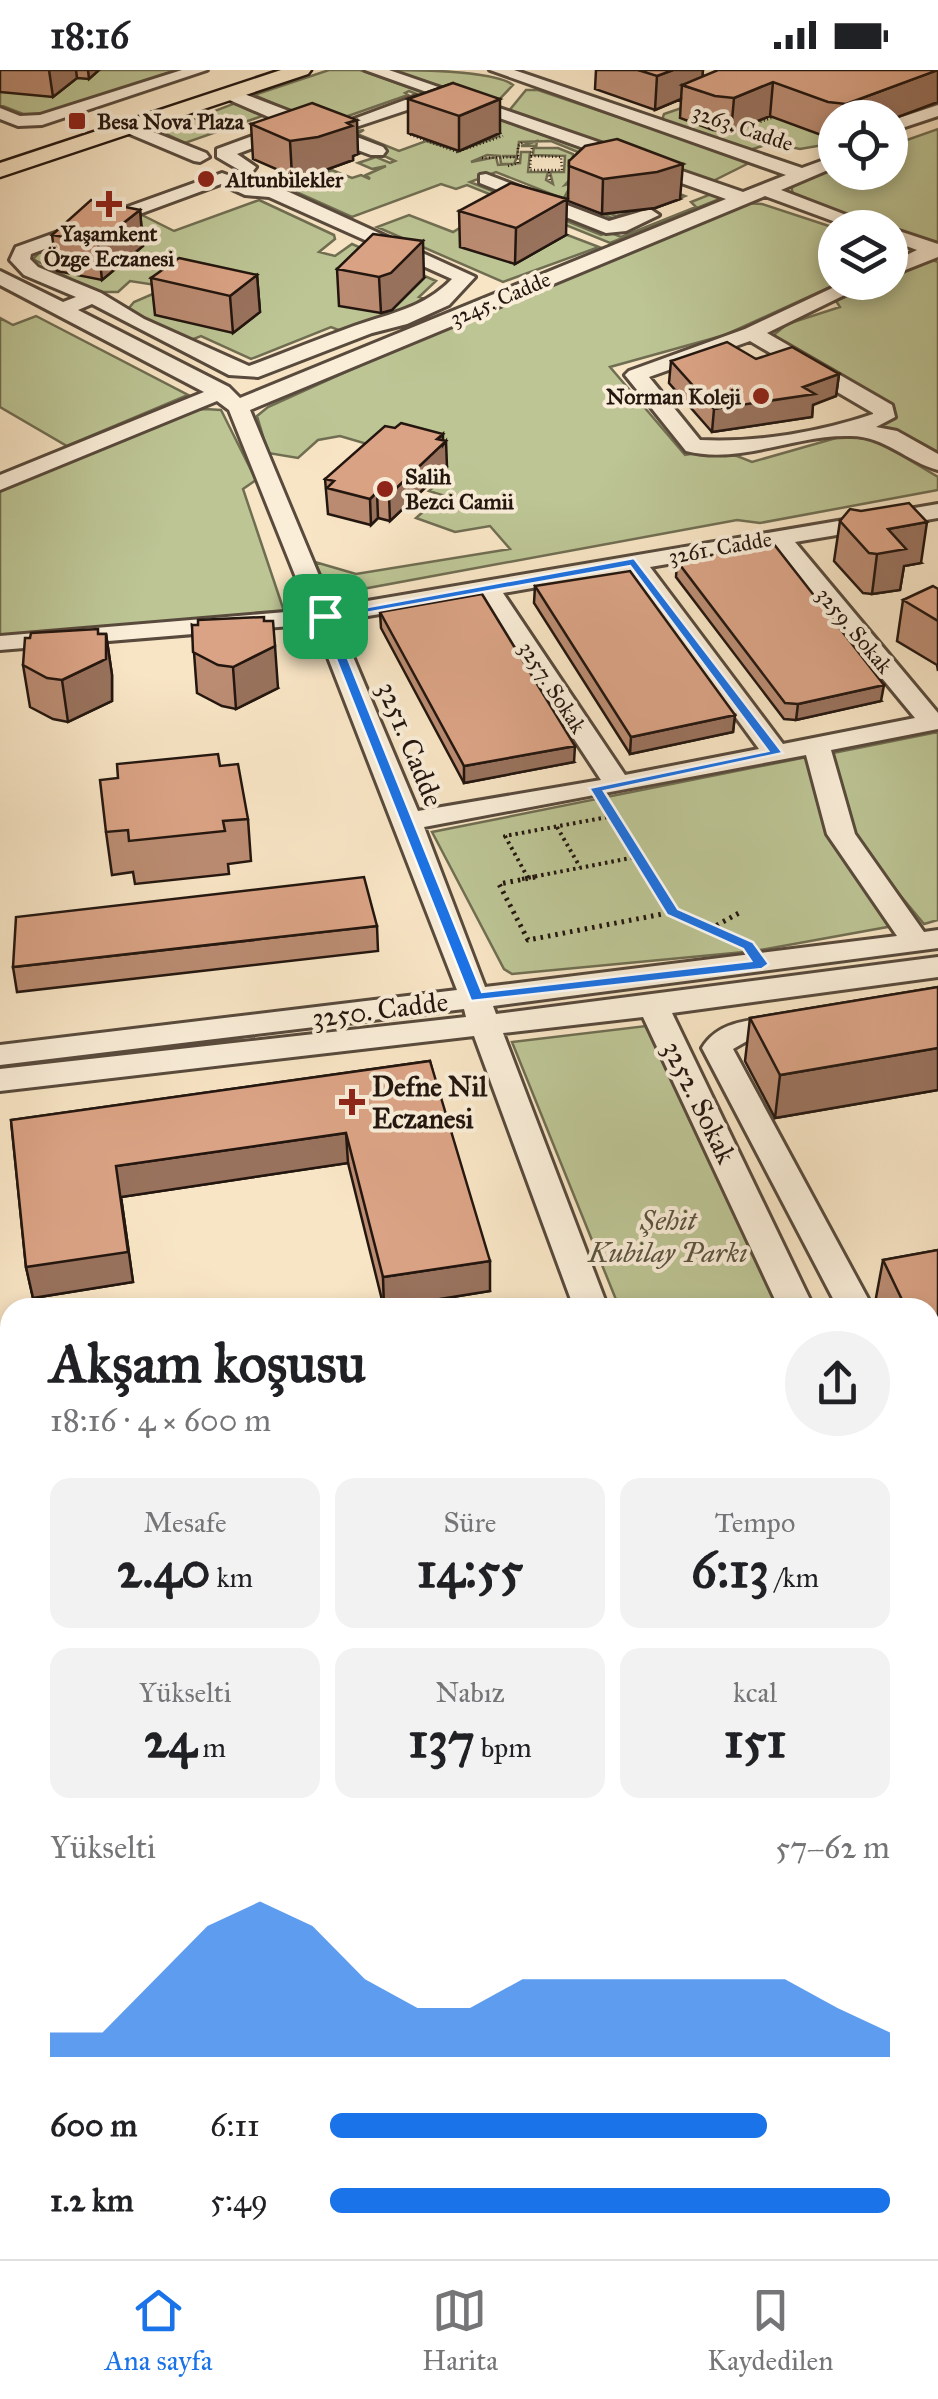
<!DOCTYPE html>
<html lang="tr">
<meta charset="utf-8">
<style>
body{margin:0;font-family:"IM FELL Great Primer",serif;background:#f2f2f2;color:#202124;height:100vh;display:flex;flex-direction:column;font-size:38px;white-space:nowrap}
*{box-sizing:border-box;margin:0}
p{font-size:32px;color:#757577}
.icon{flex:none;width:55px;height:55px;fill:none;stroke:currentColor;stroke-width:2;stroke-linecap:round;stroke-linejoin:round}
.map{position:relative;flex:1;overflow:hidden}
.sheet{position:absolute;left:0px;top:1228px;width:940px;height:962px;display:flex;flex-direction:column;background:#fff;border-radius:30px 30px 0 0;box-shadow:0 5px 15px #0003}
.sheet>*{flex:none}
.tools{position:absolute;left:818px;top:30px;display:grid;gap:20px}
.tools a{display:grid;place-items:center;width:90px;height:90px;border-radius:50%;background:#fff;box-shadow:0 5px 15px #0003;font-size:50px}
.pin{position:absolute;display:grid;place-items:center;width:85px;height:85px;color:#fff;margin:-42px;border-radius:20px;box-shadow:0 5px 15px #0006}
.round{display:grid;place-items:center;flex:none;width:105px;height:105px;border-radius:52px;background:#f2f2f2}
.overview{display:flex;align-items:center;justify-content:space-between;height:170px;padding:0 50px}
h1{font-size:55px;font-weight:700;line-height:75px}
.stats{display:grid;grid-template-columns:repeat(3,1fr);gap:15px;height:170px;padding:10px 50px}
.stats div{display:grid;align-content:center;border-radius:20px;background:#f2f2f2;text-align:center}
.stats b{font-size:50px;font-weight:700}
.stats small{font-size:28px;font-weight:400}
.stats p{font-size:28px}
.chart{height:280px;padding:20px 50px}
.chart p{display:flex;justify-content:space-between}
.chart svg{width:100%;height:180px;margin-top:10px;fill:#1a73e8;opacity:.7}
ul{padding:0 50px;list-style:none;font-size:32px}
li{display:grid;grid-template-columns:160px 120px 1fr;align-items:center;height:75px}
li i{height:25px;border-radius:12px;background:#1a73e8}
.status{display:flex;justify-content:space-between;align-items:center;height:70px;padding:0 50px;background:#fff;direction:ltr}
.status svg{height:28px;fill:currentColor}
.tabs{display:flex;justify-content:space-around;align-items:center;height:140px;border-top:2px solid #e0e0e0;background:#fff;font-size:28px;color:#757577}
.tabs a{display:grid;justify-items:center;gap:5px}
.tabs .selected{color:#1a73e8}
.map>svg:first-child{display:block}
.green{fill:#bdc595;stroke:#706e52;stroke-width:2.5}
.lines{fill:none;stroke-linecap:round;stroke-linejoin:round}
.minor-casing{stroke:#584a3c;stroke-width:6}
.major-casing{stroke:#23160f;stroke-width:5}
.highway-casing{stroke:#23160f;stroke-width:4}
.path-far2{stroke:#23160f;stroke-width:2.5;stroke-dasharray:1 2.5;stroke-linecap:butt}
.path-far1{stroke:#23160f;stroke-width:4;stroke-dasharray:2.5 4;stroke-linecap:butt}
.path{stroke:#23160f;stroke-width:5;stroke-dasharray:2.5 5;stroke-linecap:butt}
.minor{fill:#faeed9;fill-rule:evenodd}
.major{fill:#f8e5c5;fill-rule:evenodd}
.highway{fill:#f8e5c5;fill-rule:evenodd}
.wall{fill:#bb8c72;stroke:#23160f;stroke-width:2.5}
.shaded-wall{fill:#99725d;stroke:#23160f;stroke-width:2.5}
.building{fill:#daa385;stroke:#23160f;stroke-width:2.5}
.route{fill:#1a73e8;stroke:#fff;stroke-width:2.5;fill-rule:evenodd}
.poi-dot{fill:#8f2418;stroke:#faeed9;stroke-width:4}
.labels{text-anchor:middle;stroke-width:8;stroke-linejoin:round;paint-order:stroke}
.far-poi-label{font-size:22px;font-weight:bold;fill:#23160f;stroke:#faeed9;text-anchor:start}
.far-street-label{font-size:22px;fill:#23160f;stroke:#faeed9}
.street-label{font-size:28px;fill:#23160f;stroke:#faeed9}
.poi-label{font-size:28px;font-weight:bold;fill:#23160f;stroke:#faeed9;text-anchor:start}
.park-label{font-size:28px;font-style:italic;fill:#59533e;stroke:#faeed9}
</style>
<div class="status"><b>18:16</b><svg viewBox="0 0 49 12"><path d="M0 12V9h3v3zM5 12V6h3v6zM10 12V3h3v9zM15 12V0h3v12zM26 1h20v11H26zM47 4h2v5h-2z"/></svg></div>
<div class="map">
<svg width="938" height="2189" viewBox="0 0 938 2189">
<rect width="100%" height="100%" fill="#f8e5c5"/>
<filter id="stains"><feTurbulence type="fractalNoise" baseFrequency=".002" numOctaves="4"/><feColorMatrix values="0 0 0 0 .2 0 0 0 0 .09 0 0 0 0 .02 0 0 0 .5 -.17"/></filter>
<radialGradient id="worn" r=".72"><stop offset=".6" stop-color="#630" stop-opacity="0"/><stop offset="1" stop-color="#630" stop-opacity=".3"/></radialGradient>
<path class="green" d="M0,0H192L52,46L23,44L0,35Z
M329,0H360L472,40L463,42L409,21L405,23L408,25L331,52L353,62L364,60L357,64L399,81L426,71L459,81L499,66L498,51L501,50L659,106L600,91L551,71L519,72L517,86H502L517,87L514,94H501L500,86L487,85L471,92L496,87L498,95L520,93L521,82H530L528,102H548L546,110L553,114L550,102H564L565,86L533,85L534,76H521L537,71L536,78H558L573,84L572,107L565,115L572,113L565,126L616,146L660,134L651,113L685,126L622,152L496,102L470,112L601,165L609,162L621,167L696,137L691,132L711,124L722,128L610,173L467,115L456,119L441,114L352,147L285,117L332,100L352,108L361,105L370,109L366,105L386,96L372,99L358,93L376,87L390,93L395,91L382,85L386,82L254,25Z
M384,0C415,0 494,0 513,15L494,35Z
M792,0H938V36L890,53V48H835V73L800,79L771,73L747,81L661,53L664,44Z
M526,20H538L751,92L711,112L508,42Z
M238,32L268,44L185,73L166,64L165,60Z
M938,59V176L797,129L792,121V115L835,95V102H890V76Z
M259,130L334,165L335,169L319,182L335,186L352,174L436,211L419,227L429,230L391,247L341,261L331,257L251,289L201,266L191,270L160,258L129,238L134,232L169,217L130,211L118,222H96L33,189L39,183L142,145L174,161Z
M745,133L762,134L835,158V212L839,213L725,265L610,297L685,385L703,382L737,386L752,392L843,366L869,369L886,376L938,407V420L760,453L737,450L330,525L315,492L356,504L510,479L490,456L455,462L416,448L442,425L429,421L447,405L441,402L446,397L340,366L318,370L298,388L268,383L257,346L268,337L414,271Z
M494,137L599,177L503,212L377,157L409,145L453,162Z
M930,189L938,192V383L911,368L869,355L890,350L893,342L775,273V264L787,254L840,237L836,231L874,213L890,212V205Z
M36,246L188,325L67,376L0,337V248L13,255Z
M205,339L221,340L256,410L243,419L285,544L0,566V419L188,341Z
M938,662V850L924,854L850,765L827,688L833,683Z
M812,686L893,856L755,881L512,904L504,899L432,762Z
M646,956L781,1237H619L512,972Z
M930,1552L938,1570V1778H930Z
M10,1568V1730L0,1729V1574Z
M0,1806L10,1807V1908L0,1906Z
M930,1952L938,1954V2101L930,2099Z
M0,2159L10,2162V2180H85L122,2189H0Z"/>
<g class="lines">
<g class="minor-casing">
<path id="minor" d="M182,0H207L42,55L18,56L0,49V38L20,46L40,45Z
M365,0H389L743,122L786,105L490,0H514L802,98L835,86V97L781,120L880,158H852L765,126L250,340L332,537L938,434V448L795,472L938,643V659L831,680L855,764L924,862L938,860V878L493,936L496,944L938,887V907L672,943L814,1238H779L643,947L503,963L608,1238H574L474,966L0,1021V999L466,947L464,939L0,995V975L457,920L315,554L0,580V566L309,540L229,340L217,331L0,420V405L204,322L0,215V201L63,232L76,227L24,205L10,190L16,177L222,103L254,115L278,117L475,207L449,235L407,254L372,263L258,307L229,305L92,234L78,240L229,317L240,328L726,129ZM221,114L245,125L269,127L452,209C424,238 391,243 354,256C318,269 284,283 249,296L144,249L101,223L38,197L30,189L31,184ZM773,476L915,648L783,674L650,497ZM629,501L759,679L625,705L503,523ZM481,527L601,710L418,741L338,551ZM806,685L827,764L897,866L485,917L424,757Z
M231,19L383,77L386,81L383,85H371L302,59L237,84L256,97L253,101H241L217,87V79L285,54L225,28L223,24Z
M416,26L454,40L445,45L416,37L344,61L335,56Z
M938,35V46L890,62V51Z
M131,53L206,83L209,87L200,92L194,91L125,62L122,58Z
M486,104L609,151L650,139L659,145L626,161L606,163L480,113V105Z
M890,158L938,174V187L890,206V193L917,180L890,170Z
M845,212H871L767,263L892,335L895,347L876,357L897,361L938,384V400C907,392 885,366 851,366C795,364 742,395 686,381L625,305L629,301L745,259ZM750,271L873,343V344C820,362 756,373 700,370L649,307Z
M790,946L801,949L805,956L801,963L747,971L733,979L873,1238H838L702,978C720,948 758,950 790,946Z
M938,1360V1390L930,1391V1361Z
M938,1460V1492L930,1494V1462Z
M930,1507L938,1509V1558L930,1555Z
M0,1733L10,1734V1772L0,1771Z
M930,1901L938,1902V1946L930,1945Z"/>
</g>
<g class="major-casing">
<path id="major" d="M281,0H311L308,4L0,107V93Z"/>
</g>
<g class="highway-casing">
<path id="highway" d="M0,1946L10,1949V2015L0,2012Z
M0,2059L10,2061V2129L0,2127Z
M930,2093L938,2095V2165L930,2163Z
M930,2169L938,2189H839L836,2180H930Z
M353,2180H460L463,2189H356Z"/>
</g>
<path class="path-far2" d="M809,60L835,69
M410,61L411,65L457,82L503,66
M734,61L780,45
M531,86L561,87L562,100H530Z
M531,86L532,77
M482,88L518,87
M508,96L518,93V76L523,72
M549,102L550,112"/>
<path class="path-far1" d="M609,738L653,809
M557,757L580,797
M528,808L505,766L613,746
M522,809L641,786"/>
<path class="path" d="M535,807L499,814L528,870L673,842
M651,807L673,842L738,871
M710,859L739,843"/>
<use href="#minor" class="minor"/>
<use href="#major" class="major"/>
<use href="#highway" class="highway"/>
</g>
<path class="wall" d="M0,0H99L89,9L77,8L53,27L0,22Z
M596,0H703L702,6L938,0L890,48H835V67L824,66L770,46L731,62L713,60L680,48L681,29L655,40L595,19Z
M453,13L500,63L459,81L408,63V29Z
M251,54L358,84L353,86V90L320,102L292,106L253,89Z
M569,91L680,129L655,138L602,144L568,131Z
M140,140L143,176L102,210L57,201L52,165Z
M459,141L566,165L515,194L460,177Z
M337,199L424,208L392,240L381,243L339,236Z
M257,205L260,242L233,263L155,245L151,208Z
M756,289L839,304L836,326L813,334L812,347L712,362L669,313L671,291Z
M443,371L447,397L390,451L378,448L371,455L328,444L325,409Z
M840,451L921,493L904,496L900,520L872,524L863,523L834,491Z
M677,491L881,631L796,650L784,649L676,507Z
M535,516L735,645L733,662L630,684L534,533Z
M938,519V601L937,595L897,571L903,530Z
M380,542L574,692L464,713L381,558Z
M192,555L278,618L236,639L222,636L197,623Z
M99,564H106L112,605V631L68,652L53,649L30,637L23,595Z
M220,696L248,749L251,791L228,794L229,804L135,814L133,802L112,805L106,762Z
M377,856L378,881L17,922L13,897Z
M938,917V1020L775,1048L745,991L750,948Z
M430,991L490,1221L384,1238L348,1093L121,1127L133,1212L33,1228L26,1197L11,1050Z
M938,1180V1298L930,1300V1238H877L875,1233L883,1190Z
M10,1361V1464L0,1450V1366Z
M10,1477V1514L6,1507L0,1486V1483Z"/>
<path class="shaded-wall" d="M49,0H76L77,8L53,27Z
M88,0H99L89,9Z
M673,0H703L701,21L682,15L681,29L655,40L657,6Z
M938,0V32L890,50V48H845L846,34Z
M773,12L770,46L731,62L734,28Z
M500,29V63L459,81V46Z
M357,50L358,84L353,86V90L320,102L292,106L290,71Z
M683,94L680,129L655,138L602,144L603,109Z
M567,129L566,165L515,194L516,158Z
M140,140L143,176L102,210L98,173Z
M423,171L424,208L392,240L381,243L379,207Z
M257,205L260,242L233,263L230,226Z
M839,304L836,326L813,335L812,347L712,362L714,339L803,317Z
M443,364V375L446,371L447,397L390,451L389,425Z
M377,422L378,448L371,455L370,429Z
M927,452L921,493L904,496L900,520L872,524L877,484L888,459Z
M106,564L112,605V631L68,652L62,610L102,591Z
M275,576L278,618L236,639L233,597Z
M884,615L881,631L796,650L798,634Z
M735,645L733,662L630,684L631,667Z
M575,676L574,692L464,713V696Z
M938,978V1020L775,1048L780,1005Z
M346,1063L348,1093L121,1127L133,1212L33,1228L26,1197L116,1096Z
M490,1191V1221L384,1238L383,1207Z
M938,1257V1298L930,1300V1259Z"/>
<path class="building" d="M638,0H673L657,6Z
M718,0H938L846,34L828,32L773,12L734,28L715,26L682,15Z
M453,13L500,29L459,46L408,29Z
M312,33L357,50L347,53L352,56L318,67L290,71L251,54Z
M617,69L683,94L657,102L603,109L569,96V91L585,76Z
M511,113L567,129L516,158L459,141Z
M91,130L140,140L98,173L52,165Z
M373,164L423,171L391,203L379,207L337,199Z
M179,188L257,205L230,226L151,208Z
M727,272L756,289L792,277L839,304L803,317L815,324L714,339L671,291Z
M401,353L443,364L437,369L446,371L389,425L377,422L370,429L327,418L334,411L325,409L385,356L395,358Z
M909,433L927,452L888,459L906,479L877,484L869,483L840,451L850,439L861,441Z
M773,473L884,615L798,634L785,633L677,491Z
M630,501L735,645L631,667L535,516Z
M933,516L938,519V551L903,530Z
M482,524L575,676L464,696L380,542Z
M264,547V551H273L275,576L233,597L218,595L193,582L192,555H198V550Z
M98,559V564H106V589L62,610L47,608L23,595L25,568H30L31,563Z
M218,684L220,696L238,694L248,749L223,751L225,761L129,771L128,760L106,762L100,710L118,708L117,694Z
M364,807L377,856L13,897L16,847Z
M938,917V978L780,1005L750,948Z
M430,991L490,1191L383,1207L346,1063L116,1096L128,1182L26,1197L11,1050Z
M938,1180V1257L930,1259V1238H906L883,1190Z
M10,1361V1447L0,1434V1366Z
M10,1477V1498L0,1484Z"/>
<path class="route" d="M634,488L783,683L604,721L678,839L753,872L769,894L762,899L471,931L319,546ZM630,496L768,681L589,718L667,845L743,879L751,891L482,922L332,549Z"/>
<g class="poi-dot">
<rect x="67" y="41" width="20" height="20" rx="5"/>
<circle cx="206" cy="109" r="10"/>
<path d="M104 119h10v10h10v10h-10v10h-10v-10h-10v-10h10z"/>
<circle cx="761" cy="326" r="10"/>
<circle cx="385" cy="419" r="10"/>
<path d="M347 1017h10v10h10v10h-10v10h-10v-10h-10v-10h10z"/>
</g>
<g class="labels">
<g class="far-poi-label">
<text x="97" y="59">Besa Nova Plaza</text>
<text x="226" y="117">Altunbilekler</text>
<text x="109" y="171" text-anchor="middle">Yaşamkent<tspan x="109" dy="25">Özge Eczanesi</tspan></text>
<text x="741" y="334" text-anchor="end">Norman Koleji</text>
<text x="405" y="414">Salih<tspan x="405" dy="25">Bezci Camii</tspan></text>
</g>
<g class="far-street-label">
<text transform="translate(743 57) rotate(19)" y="8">3263. Cadde</text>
<text transform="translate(500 228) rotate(-23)" y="8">3245. Cadde</text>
<text transform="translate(720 477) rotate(-10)" y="8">3261. Cadde</text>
<text transform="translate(855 560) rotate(50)" y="8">3259. Sokak</text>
<text transform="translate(553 617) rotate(57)" y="8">3257. Sokak</text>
</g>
<g class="street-label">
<text transform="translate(411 674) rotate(68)" y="10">3251. Cadde</text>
<text transform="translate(380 939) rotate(-7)" y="10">3250. Cadde</text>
<text transform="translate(700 1032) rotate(64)" y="10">3252. Sokak</text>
</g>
<g class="poi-label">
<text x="372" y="1026">Defne Nil<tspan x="372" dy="32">Eczanesi</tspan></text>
</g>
<g class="park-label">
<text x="668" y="1160">Şehit<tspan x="668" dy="32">Kubilay Parkı</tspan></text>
</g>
</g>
<rect width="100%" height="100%" filter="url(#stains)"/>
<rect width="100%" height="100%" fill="url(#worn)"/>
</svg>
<div class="tools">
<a><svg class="icon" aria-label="locate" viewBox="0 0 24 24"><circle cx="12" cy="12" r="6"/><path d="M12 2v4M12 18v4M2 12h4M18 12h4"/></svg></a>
<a><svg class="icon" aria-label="layers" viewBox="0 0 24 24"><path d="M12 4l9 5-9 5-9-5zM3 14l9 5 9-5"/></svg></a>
</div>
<div class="pin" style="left:325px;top:546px;background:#1e9e55"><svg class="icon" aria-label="arrive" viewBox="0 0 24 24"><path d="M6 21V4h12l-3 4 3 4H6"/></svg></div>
<section class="sheet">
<div class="overview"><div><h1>Akşam koşusu</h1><p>18:16 · 4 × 600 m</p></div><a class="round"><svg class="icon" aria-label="share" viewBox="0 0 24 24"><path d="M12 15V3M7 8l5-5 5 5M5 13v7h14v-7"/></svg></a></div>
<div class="stats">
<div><p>Mesafe</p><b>2.40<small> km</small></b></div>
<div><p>Süre</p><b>14:55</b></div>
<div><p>Tempo</p><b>6:13<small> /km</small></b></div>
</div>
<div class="stats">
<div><p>Yükselti</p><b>24<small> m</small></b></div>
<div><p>Nabız</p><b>137<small> bpm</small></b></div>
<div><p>kcal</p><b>151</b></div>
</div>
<div class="chart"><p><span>Yükselti</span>57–62 m</p>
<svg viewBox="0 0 160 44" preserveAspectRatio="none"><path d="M0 44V38L10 38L20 25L30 12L40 6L50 12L60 25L70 32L80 32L90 25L100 25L110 25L120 25L130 25L140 25L150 32L160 38V44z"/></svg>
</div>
<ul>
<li><b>600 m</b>6:11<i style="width:78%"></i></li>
<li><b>1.2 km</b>5:49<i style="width:100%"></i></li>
</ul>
</section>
</div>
<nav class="tabs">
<a class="selected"><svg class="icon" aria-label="home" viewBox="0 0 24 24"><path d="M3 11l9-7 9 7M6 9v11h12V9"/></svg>Ana sayfa</a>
<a><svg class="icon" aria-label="map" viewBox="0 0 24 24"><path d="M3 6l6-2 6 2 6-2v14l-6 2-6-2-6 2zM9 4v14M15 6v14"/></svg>Harita</a>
<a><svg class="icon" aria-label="saved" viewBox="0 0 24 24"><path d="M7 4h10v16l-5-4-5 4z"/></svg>Kaydedilen</a>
</nav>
